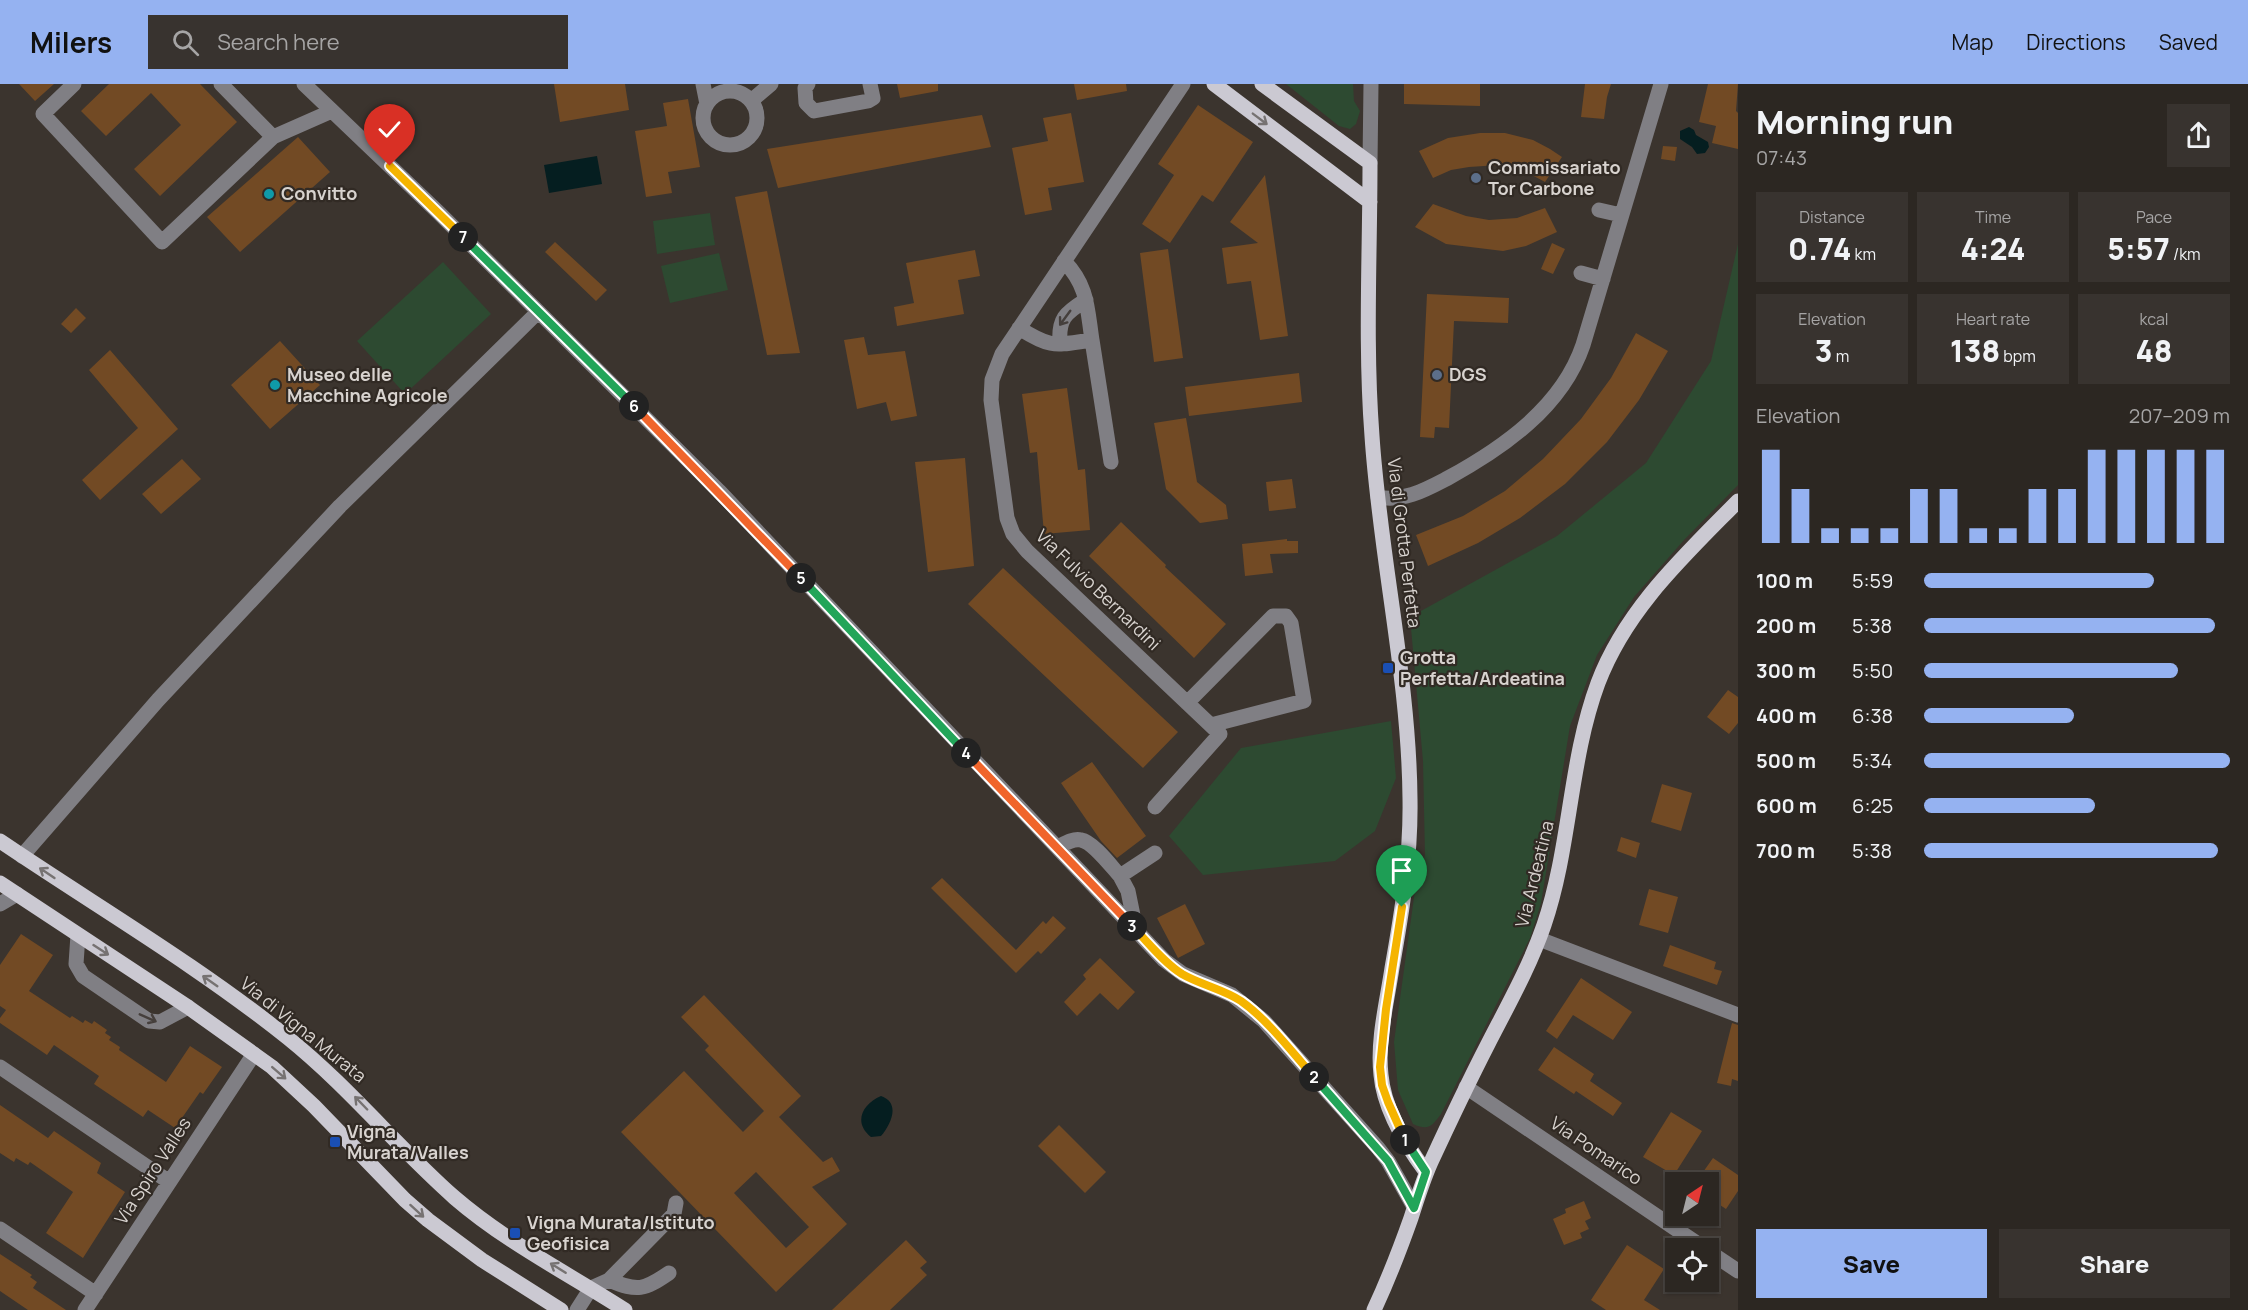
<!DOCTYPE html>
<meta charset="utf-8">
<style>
body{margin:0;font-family:Manrope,sans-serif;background:#38332f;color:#f1f3f6;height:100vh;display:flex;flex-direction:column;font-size:22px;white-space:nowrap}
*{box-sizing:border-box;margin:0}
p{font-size:20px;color:#a6a5a5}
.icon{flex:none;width:33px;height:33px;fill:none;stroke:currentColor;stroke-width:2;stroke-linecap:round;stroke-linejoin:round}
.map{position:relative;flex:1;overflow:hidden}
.details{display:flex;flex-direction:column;background:#2c2722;width:510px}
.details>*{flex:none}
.needle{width:39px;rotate:35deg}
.buttons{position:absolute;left:1665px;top:1088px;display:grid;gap:12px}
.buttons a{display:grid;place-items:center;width:54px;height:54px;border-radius:0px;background:#2c2722;box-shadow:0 2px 4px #0004,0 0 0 2px #484440;font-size:30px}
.pin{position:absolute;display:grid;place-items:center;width:51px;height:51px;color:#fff;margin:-62px -26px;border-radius:50% 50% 50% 0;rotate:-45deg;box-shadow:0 0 6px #0007}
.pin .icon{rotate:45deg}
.km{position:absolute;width:30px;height:30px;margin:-15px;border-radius:50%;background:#222;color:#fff;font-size:16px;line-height:30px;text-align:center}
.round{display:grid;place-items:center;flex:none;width:63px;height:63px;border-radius:0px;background:#38332f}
.headline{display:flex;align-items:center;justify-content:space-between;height:102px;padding:0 18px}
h1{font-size:33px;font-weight:800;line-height:45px}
.stats{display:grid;grid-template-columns:repeat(3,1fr);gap:9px;height:102px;padding:6px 18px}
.stats div{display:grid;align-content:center;border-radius:0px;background:#38332f;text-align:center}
.stats b{font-size:30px;font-weight:800}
.stats small{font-size:16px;font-weight:400}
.stats p{font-size:16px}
.chart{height:168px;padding:12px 18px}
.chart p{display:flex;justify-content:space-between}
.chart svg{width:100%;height:108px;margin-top:6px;stroke:#95b2f1;stroke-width:6}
.button{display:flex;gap:12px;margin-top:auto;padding:12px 18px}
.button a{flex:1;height:69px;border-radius:0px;background:#95b2f1;color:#111;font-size:24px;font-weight:800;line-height:69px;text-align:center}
.button a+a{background:#38332f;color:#f1f3f6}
ul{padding:0 18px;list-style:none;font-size:20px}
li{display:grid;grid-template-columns:96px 72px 1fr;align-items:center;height:45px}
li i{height:15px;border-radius:8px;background:#95b2f1}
header{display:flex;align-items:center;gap:36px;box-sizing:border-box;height:84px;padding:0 30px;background:#95b2f1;color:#111}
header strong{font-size:28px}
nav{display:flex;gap:33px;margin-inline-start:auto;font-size:21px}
.search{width:420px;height:54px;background:#38332f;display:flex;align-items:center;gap:15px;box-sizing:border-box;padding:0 21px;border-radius:0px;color:#a6a5a5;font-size:22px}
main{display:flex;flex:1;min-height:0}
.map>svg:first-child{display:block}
.green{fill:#2d4a31}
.water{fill:#051e20}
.building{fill:#724a24;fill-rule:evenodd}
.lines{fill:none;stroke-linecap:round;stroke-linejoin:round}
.minor{stroke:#807f84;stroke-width:15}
.major{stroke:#cbc9d2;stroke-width:15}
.oneway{stroke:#767272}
.oneway2{stroke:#453f3c}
.split-1-casing{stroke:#fff;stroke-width:12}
.split-2-casing{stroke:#fff;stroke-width:12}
.split-3-casing{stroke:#fff;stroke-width:12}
.split-4-casing{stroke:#fff;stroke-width:12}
.split-5-casing{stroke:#fff;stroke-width:12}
.split-6-casing{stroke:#fff;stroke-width:12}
.split-7-casing{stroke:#fff;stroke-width:12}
.split-8-casing{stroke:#fff;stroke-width:12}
.split-1{stroke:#f5b400;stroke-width:8}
.split-2{stroke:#22a559;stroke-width:8}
.split-3{stroke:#f5b400;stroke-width:8}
.split-4{stroke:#f0652b;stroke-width:8}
.split-5{stroke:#22a559;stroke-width:8}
.split-6{stroke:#f0652b;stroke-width:8}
.split-7{stroke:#22a559;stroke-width:8}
.split-8{stroke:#f5b400;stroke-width:8}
.service-dot{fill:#5c6f8a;stroke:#312a24;stroke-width:2}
.culture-dot{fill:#0f9aa8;stroke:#312a24;stroke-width:2}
.transit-dot{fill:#1a4fb4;stroke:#312a24;stroke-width:2}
.labels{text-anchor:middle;stroke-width:4.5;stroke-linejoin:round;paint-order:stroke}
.poi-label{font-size:18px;font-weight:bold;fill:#d8d3cf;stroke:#312a24;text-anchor:start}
.street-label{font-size:18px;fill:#d8d3cf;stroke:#312a24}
</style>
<header>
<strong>Milers</strong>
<div class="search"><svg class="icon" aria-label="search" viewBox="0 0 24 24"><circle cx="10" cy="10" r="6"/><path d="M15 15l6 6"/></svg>Search here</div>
<nav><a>Map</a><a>Directions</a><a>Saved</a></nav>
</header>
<main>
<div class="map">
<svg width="1738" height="1226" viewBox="0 0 1738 1226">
<rect width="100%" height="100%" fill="#3b342e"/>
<path class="green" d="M1286,0H1353L1354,17L1360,27L1356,40L1350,45L1339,42Z
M710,129L715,161L657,170L653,137Z
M1738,160V401L1684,456L1634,513L1597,571L1570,642L1541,819L1530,854L1441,1030C1432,1042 1429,1047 1413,1040L1398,1006L1394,958L1416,799L1425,771L1423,677L1410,533L1557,452L1646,379L1711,277Z
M719,169L728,206L670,219L661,182Z
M443,178L491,230L405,310L357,257Z
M1391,637L1396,694L1375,747L1335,777L1203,791L1169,752L1241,664Z"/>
<path class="water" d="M1689,43L1694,46L1696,51L1708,58L1709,63L1705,69L1697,70L1692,63L1680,55V47Z
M597,72L602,100L549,109L544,81Z
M881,1012C901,1019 891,1040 881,1052L871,1053C853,1039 862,1020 881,1012Z"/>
<path class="building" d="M19,0H54L35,17Z
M109,0H200L237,38L160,112L134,85L181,41L151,9L106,52L81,27Z
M554,0H625L629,26L560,38Z
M897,0H938V7L900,14Z
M1074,0H1126L1127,7L1077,16Z
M1404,0H1480V22L1404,20Z
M1585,0H1611L1607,13L1604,35L1581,33Z
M1708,0H1738L1736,27L1738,29V65L1712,59L1716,42L1699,38Z
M688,15L700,83L668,88L672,109L646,113L635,47L667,42L663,19Z
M1198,21L1253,58L1213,118L1202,111L1170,159L1142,140L1174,91L1158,80Z
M1071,29L1084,98L1048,104L1052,126L1025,131L1012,64L1048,57L1043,34Z
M982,31L991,63L778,104L767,65Z
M1480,49H1505L1533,56L1550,65L1562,73L1545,98L1521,85L1499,81L1469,83L1451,86L1433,94L1419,67L1448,54Z
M298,53L330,88L240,168L207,133Z
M1663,62L1677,63L1675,77L1661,75Z
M1265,91L1288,252L1260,256L1251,197L1227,200L1222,164L1258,159L1230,138Z
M767,107L800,269L767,271L735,113Z
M1433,120L1466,132L1489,136L1517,134L1545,124L1557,148L1526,162L1503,167L1446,160L1415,143Z
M555,158L607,206L596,217L545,168Z
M1552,159L1565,165L1553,190L1541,185Z
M1168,165L1183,274L1154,278L1140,169Z
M975,166L980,192L958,196L964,230L897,242L894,223L914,219L906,179Z
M1427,210L1509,214L1508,239L1454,237L1449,344L1435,343L1434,354L1420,353Z
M76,224L86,234L71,249L61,240Z
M1636,249L1668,267L1639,316L1607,358L1565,400L1520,434L1478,459L1428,482L1416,451L1463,432L1505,407L1543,375L1581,335L1611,294Z
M864,253L868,271L905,267L917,332L891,337L886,318L857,325L844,256Z
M280,257L320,301L270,345L231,301Z
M110,266L178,345L100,416L82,396L138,344L89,286Z
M1299,289L1302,318L1189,332L1185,303Z
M1067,304L1078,386L1085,385L1090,446L1044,450L1037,368L1030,369L1022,310Z
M1186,334L1197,398L1226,421L1228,435L1200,439L1166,405L1154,339Z
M965,374L974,482L928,488L915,378Z
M182,375L201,395L161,430L142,410Z
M1292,395L1296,424L1269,427L1266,398Z
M1121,438L1166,481L1165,483L1226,540L1194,574L1089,472Z
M1287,455V457H1298V469L1270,470L1273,489L1245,492L1242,460Z
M1003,484L1178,648L1143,684L968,520Z
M1728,606L1738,613V639L1729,650L1707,633Z
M1092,678L1146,752L1117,774L1101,757L1061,699Z
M1662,700L1692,709L1681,747L1651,738Z
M1621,753L1640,759L1636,774L1617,767Z
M942,794L1016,866L1043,837L1046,840L1053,832L1066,844L1041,870L1038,867L1016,889L931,804Z
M1649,805L1678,813L1668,849L1639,841Z
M1185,820L1205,860L1178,874L1157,834Z
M21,850L53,871L29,907L70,934L72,932L83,939L85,936L92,940L94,937L107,946L105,949L111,953L109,956L120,963L119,966L166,998L190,962L222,983L203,1010L200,1008L175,1044L148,1026L143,1033L94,1000L99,992L54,961L47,971L0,939V934L6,926L0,922V881Z
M1670,861L1716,878L1714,885L1722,887L1717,901L1663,882Z
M1100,874L1135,908L1118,926L1100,909L1077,932L1064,918L1086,895L1083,891Z
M1581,894L1632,928L1613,956L1573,931L1557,955L1546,947Z
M704,911L801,1012L779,1033L823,1078L832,1073L840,1087L812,1103L847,1140L776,1208L621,1048L684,987L743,1048L764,1027L705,966L709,962L681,933ZM756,1088L809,1143L786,1164L734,1109Z
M1732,939L1738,941V997L1732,995L1731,1002L1717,999Z
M1554,963L1594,990L1590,997L1622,1019L1613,1032L1576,1007L1574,1010L1538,986Z
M0,1021L48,1054L54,1047L101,1079L97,1089L125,1108L83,1174L46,1149L73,1108L30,1078L28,1081L16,1074L14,1078L0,1069Z
M1671,1028L1702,1047L1674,1091L1643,1073Z
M1059,1041L1106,1088L1085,1109L1038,1062Z
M1713,1074L1738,1091V1107L1726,1125L1708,1113V1098H1696Z
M1584,1117L1591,1134L1585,1137L1589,1145L1580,1149L1582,1154L1564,1161L1553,1135L1566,1129L1565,1125Z
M906,1156L927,1178L920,1184L927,1191L890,1226H832Z
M1627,1161L1664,1185L1644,1216L1660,1226H1606L1591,1216Z
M0,1170L32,1191L30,1193L37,1198L33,1204L66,1226H28L0,1207Z"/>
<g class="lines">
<path class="minor" d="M74,0L43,30L162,158L273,53
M221,0L273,53L332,27
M304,0L439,129L719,407L1164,876L1183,890L1232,911L1264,937L1378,1064L1388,1077L1414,1123
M703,0L707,20
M808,0L805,4L806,19L814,27L868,17L873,14L870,0
M703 34a27 27 0 1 1 54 0a27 27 0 1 1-54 0Z
M751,17L771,0
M1370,79L1371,0
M1599,126L1621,131
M1581,189L1603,195
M1019,244C1052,265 1055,261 1092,256C1087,223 1088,202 1064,177
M1092,256L1111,378
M1060,260C1058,235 1065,229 1086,216
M1378,413C1404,418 1425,406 1448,394C1503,364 1562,323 1583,261L1661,0
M1187,619L1273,532H1286L1291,539L1304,617L1211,641
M1155,723L1220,650L1027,467L1013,450L1007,434L991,316L992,296L1002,270L1183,0
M1058,763C1064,760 1073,754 1081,756C1093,758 1111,782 1120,792L1155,769
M22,772L158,616L340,422L538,228
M1120,792L1128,807L1136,846
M0,820L17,810
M78,851L76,880L83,892L149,937L160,938L188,923
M1539,855L1738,931
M0,983L168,1097
M1466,1003L1704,1164
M0,1145L96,1210
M1708,1167L1738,1187
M609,1196C638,1208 644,1206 669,1189
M85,1226L254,970
M577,1226L591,1204L609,1196L674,1130L676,1119"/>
<path class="major" d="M1214,0L1370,118
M1262,0L1370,79C1370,170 1365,261 1372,352C1380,474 1409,593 1410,715C1411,772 1402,828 1392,884C1387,918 1377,956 1381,991C1384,1026 1406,1061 1426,1088
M0,757C96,822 197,881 288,954C349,1003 397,1063 455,1114C506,1158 569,1190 625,1226
M0,799L188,923L272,983L314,1022L405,1116L428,1136L482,1176L561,1226
M1374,1226C1388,1196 1400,1165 1411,1134C1417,1115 1423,1096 1431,1078C1449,1039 1468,999 1488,960C1508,921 1530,882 1544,841C1571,762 1569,677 1598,599C1626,525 1684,472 1738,417"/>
</g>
<defs><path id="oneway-shaft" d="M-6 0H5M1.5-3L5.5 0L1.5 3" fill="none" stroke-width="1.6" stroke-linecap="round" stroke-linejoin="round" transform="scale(1.5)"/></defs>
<g class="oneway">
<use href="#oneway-shaft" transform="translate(1260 35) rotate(37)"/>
<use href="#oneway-shaft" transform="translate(47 789) rotate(-146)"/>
<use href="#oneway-shaft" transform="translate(101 866) rotate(33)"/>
<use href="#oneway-shaft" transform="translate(210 897) rotate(-145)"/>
<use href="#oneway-shaft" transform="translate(279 989) rotate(41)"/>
<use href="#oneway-shaft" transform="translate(361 1019) rotate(-134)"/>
<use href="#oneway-shaft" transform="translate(417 1127) rotate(42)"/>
<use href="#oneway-shaft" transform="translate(558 1184) rotate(-148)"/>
</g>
<g class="oneway2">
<use href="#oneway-shaft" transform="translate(1065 234) rotate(126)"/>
<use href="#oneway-shaft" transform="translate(148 934) rotate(24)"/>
</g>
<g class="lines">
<g class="split-1-casing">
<path id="split-1" d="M1402,823L1386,925L1380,983L1382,1001L1388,1018L1405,1056"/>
</g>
<g class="split-2-casing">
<path id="split-2" d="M1314,993L1388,1077L1414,1124L1426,1088L1405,1056"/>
</g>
<g class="split-3-casing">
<path id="split-3" d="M1132,842C1148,858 1163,878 1182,890C1201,901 1223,905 1241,917C1269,937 1291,967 1314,993"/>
</g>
<g class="split-4-casing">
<path id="split-4" d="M966,669L1132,842"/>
</g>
<g class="split-5-casing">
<path id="split-5" d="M801,494L966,669"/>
</g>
<g class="split-6-casing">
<path id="split-6" d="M634,322L801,494"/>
</g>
<g class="split-7-casing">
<path id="split-7" d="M463,153L634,322"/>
</g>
<g class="split-8-casing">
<path id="split-8" d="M390,82L463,153"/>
</g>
<use href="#split-1" class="split-1"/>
<use href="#split-2" class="split-2"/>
<use href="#split-3" class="split-3"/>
<use href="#split-4" class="split-4"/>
<use href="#split-5" class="split-5"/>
<use href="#split-6" class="split-6"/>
<use href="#split-7" class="split-7"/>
<use href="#split-8" class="split-8"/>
</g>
<g class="service-dot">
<circle cx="1476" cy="94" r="6"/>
<circle cx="1437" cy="291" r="6"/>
</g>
<g class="culture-dot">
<circle cx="269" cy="110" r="6"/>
<circle cx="275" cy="301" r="6"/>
</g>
<g class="transit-dot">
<rect x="1382" y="578" width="12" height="12" rx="3"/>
<rect x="329" y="1052" width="12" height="12" rx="3"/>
<rect x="509" y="1143" width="12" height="12" rx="3"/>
</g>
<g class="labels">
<g class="poi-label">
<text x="1488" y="90">Commissariato<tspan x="1488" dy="21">Tor Carbone</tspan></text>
<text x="281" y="116">Convitto</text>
<text x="287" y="297">Museo delle<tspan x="287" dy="21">Macchine Agricole</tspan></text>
<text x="1449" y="297">DGS</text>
<text x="1400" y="580">Grotta<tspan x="1400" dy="21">Perfetta/Ardeatina</tspan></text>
<text x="347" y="1054">Vigna<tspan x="347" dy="21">Murata/Valles</tspan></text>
<text x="527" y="1145">Vigna Murata/Istituto<tspan x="527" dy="21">Geofisica</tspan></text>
</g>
<g class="street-label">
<text transform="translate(1404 459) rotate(83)" y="6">Via di Grotta Perfetta</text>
<text transform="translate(1098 506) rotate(44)" y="6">Via Fulvio Bernardini</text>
<text transform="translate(1535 790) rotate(-76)" y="6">Via Ardeatina</text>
<text transform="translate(303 946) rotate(39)" y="6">Via di Vigna Murata</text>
<text transform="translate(1596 1067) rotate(34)" y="6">Via Pomarico</text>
<text transform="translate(153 1087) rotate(-57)" y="6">Via Spiro Valles</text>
</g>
</g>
</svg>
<div class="buttons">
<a><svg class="needle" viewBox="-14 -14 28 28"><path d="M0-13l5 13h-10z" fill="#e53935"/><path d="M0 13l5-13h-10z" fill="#a6a5a5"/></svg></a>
<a><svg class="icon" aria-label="locate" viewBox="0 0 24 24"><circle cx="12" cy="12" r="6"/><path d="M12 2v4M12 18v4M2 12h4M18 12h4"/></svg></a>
</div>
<div class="pin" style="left:1402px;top:823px;background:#1e9e55"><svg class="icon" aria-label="arrive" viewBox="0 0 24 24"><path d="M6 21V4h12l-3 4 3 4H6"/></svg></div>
<div class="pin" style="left:390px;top:82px;background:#d93025"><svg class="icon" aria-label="check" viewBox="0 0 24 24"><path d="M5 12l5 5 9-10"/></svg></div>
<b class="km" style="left:1405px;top:1056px">1</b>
<b class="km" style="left:1314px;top:993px">2</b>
<b class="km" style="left:1132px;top:842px">3</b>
<b class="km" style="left:966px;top:669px">4</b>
<b class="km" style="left:801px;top:494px">5</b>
<b class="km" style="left:634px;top:322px">6</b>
<b class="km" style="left:463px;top:153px">7</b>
</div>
<section class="details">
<div class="headline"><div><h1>Morning run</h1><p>07:43</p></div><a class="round"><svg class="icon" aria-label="share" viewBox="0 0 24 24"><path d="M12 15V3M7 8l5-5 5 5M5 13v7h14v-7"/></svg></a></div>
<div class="stats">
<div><p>Distance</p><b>0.74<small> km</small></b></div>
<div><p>Time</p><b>4:24</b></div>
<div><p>Pace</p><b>5:57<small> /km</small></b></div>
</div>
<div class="stats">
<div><p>Elevation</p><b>3<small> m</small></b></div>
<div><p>Heart rate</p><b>138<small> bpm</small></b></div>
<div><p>kcal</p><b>48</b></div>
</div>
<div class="chart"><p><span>Elevation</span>207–209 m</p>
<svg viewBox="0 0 160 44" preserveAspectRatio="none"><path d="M5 44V6M15 44V22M25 44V38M35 44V38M45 44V38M55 44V22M65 44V22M75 44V38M85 44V38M95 44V22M105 44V22M115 44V6M125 44V6M135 44V6M145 44V6M155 44V6"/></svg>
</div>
<ul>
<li><b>100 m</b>5:59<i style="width:75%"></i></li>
<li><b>200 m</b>5:38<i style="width:95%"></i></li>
<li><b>300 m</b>5:50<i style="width:83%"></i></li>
<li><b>400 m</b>6:38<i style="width:49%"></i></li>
<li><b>500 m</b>5:34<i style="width:100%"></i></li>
<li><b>600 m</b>6:25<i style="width:56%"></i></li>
<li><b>700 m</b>5:38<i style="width:96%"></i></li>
</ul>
<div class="button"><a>Save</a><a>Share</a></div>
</section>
</main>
